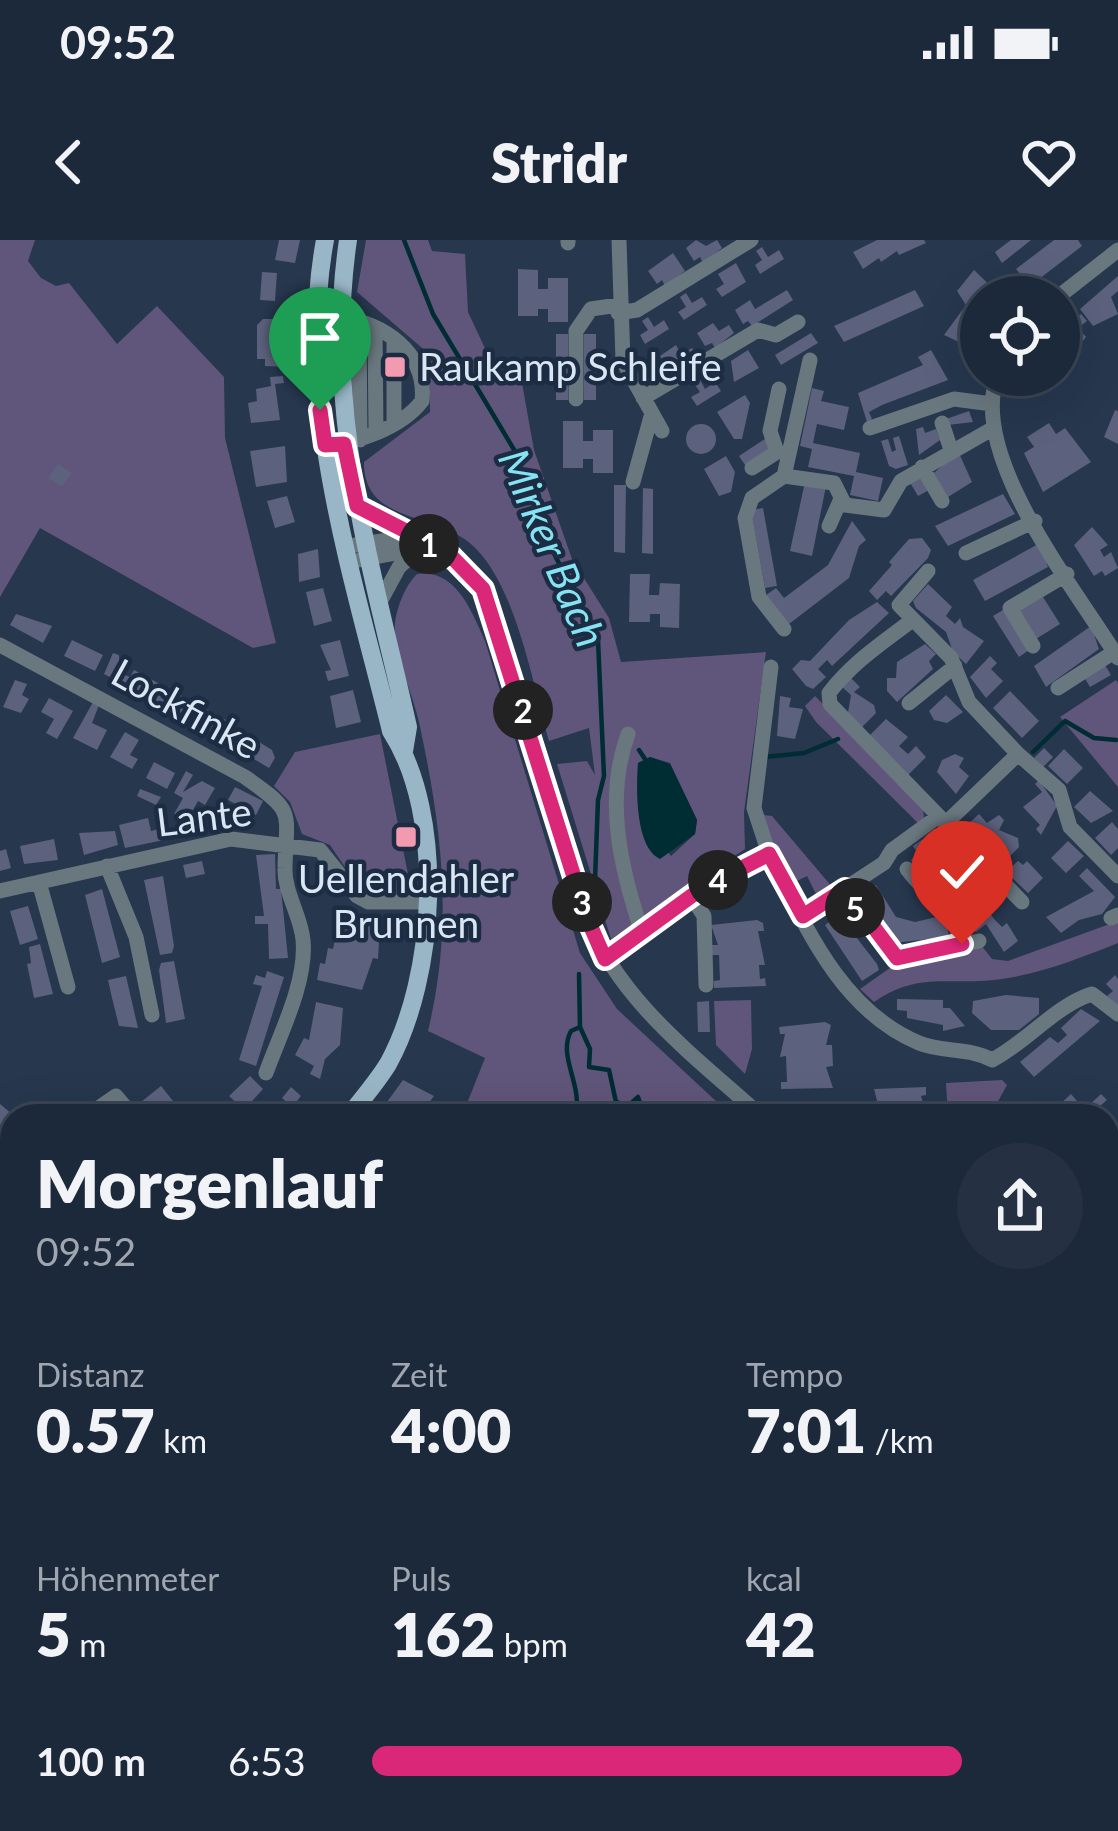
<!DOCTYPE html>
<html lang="de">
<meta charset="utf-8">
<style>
body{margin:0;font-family:Lato,sans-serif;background:#253142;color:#f1f3f6;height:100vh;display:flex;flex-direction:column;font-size:45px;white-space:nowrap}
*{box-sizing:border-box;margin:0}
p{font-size:39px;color:#a0a6af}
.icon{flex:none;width:66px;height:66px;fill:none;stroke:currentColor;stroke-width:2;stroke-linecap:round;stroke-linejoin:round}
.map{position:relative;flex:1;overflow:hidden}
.side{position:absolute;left:0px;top:864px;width:1119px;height:729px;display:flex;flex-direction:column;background:#1c293a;border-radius:36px 36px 0 0;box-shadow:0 12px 48px #0002,0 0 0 3px #3a4554}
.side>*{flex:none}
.buttons{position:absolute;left:960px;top:36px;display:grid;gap:24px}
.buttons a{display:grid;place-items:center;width:120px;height:120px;border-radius:50%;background:#1c293a;box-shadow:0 12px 48px #0002,0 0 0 3px #3a4554;font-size:60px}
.pin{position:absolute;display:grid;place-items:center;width:102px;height:102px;color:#fff;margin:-123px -51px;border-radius:50% 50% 50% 0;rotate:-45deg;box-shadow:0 0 12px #0007}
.pin .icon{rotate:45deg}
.km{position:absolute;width:60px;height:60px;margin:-30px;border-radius:50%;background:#222;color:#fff;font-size:33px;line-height:60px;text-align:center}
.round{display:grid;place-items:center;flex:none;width:126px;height:126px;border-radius:63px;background:#253142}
.headline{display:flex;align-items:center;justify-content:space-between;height:204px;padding:0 36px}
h1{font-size:66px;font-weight:800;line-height:90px}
.figures{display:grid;grid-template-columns:repeat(3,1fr);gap:18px;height:204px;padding:12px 36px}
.figures div{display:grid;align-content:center}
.figures b{font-size:60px;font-weight:800}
.figures small{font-size:33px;font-weight:400}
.figures p{font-size:33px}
ul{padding:0 36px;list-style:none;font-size:39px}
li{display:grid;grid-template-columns:192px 144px 1fr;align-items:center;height:90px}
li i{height:30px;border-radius:15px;background:#db2777}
.status{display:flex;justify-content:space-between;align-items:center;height:84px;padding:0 60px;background:#1c293a;direction:ltr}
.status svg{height:33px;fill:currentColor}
header{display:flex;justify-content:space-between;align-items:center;height:156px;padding:0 36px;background:#1c293a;font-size:54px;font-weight:800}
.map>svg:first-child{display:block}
.green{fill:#60557a;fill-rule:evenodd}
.water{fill:#002c34}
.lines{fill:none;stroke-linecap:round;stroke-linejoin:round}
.stream{stroke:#002c34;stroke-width:4.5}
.building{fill:#5c617d}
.minor{stroke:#69777e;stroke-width:15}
.major{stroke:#99b6c6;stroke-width:18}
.route-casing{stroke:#fff;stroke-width:24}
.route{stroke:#db2777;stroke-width:15}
.poi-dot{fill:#f29aaf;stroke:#1c2d43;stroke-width:4.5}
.labels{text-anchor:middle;stroke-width:9;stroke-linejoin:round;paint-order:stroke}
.poi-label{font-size:39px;fill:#dbe6f5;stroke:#1c2d43;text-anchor:start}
.street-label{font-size:39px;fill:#dbe6f5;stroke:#1c2d43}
.water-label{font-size:42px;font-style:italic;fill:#86e3f4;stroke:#1c2d43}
</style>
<div class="status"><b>09:52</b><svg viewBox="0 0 49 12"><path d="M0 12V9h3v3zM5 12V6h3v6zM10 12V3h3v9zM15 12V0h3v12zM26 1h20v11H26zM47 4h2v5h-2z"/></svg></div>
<header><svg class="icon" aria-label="back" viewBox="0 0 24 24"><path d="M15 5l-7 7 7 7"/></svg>Stridr<svg class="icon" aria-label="heart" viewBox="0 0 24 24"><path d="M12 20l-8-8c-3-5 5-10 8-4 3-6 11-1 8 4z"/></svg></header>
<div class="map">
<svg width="1118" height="1591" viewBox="0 0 1118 1591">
<rect width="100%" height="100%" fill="#26374e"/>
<path class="green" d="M0,0H35L28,21L41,38L56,46L69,43L117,104L157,66L224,137L225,198L276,403L253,408L40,288L0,357Z
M366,0H428L432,11L465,14L468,72L497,134L520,132L534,210L572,319L609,378L621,422L766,412L744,572L745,609L611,699L557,524L587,521L595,535L589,488L549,501C533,446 516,343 471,304C434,272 363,283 364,222L430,172L429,114L357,52ZM650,517L670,523L697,580L695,594L671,616L642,578L638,523Z
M417,334C456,328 472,372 485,401L580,713L617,769L732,876H462L485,818L428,791C454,683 442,589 419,482C413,453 392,412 395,383C397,366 405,346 417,334Z
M1116,440L1118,443V547L1060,477Z
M815,456L923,565L924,580L919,584L816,482L805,466Z
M380,494L409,639L399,655L359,648L330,605L302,594L290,562L274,546L295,512Z
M763,575L772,576L833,648L818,658L807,636L797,641L772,602Z
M1118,681V703C1083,717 1045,732 1008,738C953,748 922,729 874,762L860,749L897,723L981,705L992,719L1008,721Z
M751,760L752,809L745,834L716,805L714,761Z
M1002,840L1007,845L990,876H948L946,843Z
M1107,927L1118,938V1034L1107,1039Z
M12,1139V1200L0,1210V1144Z
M12,1228V1333H1L0,1239Z
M0,1383L12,1398V1461L0,1449Z
M1107,1577L1112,1591H859L845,1581H1107Z
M83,1581H760L753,1591H81Z"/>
<path class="water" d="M650,517L670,524L697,580L695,594L660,619C635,608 636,548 638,523Z"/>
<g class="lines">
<path class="stream" d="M404,0L433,74L516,213L509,227L538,264L540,286L598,400L604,536L598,560L595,640
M639,510L645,519
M1033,512L1065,481L1094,498L1116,500
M765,517L804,513L838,499
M580,787L590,809L589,827L609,830L616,862L628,866L638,857L644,876
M575,876C584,846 557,817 571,791L580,787L579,734
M1107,1549L1118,1556
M376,1581L380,1591"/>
</g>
<path class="building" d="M279,0H300L295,23L275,20Z
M696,0L706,6L717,0L722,8L703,23L700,17L694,21L686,8Z
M877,0H924L926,3L899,15L897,11L881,22L879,18L863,29L853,12Z
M1011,0H1031L1002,23L995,12Z
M1054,0H1078L1082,6L1030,46L1016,29Z
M762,7L768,17L779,10L784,19L760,34L755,25L762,20L756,11Z
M673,13L685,31L665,46L662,40L657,44L648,31Z
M736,23L746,42L722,57L716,49L724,44L718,34Z
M518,29L538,30V49H548V38H568V82H548V69H538V76H518Z
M974,30L1002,57L980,49L974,59L981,63L976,110L944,95L966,65L957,51Z
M262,32L277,33L275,61L260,60Z
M1118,36V51L1111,57L1118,74L1093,86L1080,69Z
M787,50L793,60L752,86L748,81L743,84L735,70L750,60L755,69Z
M915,50L924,66L844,102L834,86Z
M686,53L692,63L702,57L707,65L684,80L678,72L686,67L680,57Z
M1081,74L1087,81L1078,88L1086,97L1059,130V88Z
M648,77L654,87L664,80L669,89L645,104L640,95L648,90L642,81Z
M263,79H274V111H288V127L265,126V119H257V85Z
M713,83L719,91L729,85L734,93L715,108L712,103L705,106L697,93Z
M811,93L818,103L781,125L775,115Z
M556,94H568V160H556Z
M584,94H596V160H584Z
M676,105L681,114L692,108L697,116L678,132L674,126L668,129L660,116Z
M748,110L759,128L734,142L731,121Z
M931,110L948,140L882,165L869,172L872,179L867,182L858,153L923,125L918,117Z
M283,136L284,143L275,144L280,180L251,183L248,163L257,161L256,149L271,146L270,137Z
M699,138L705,149L715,142L721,151L697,166L691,157L700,152L693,142Z
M812,148L824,151L821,161L849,167L844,190L817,184L813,203L860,213L856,232L883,238L878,261L850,255L854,236L808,227L812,209L800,206Z
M745,155L750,163L742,199H734L717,172Z
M1115,170L1118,171V204L1104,197Z
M969,171L973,182L948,185L946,179Z
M563,181H583V201H593V190H613V233H593V219H583V228H563Z
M1049,183L1056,194L1065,188L1091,222L1043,252L1024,213L1034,207L1027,197Z
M686 199a15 15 0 1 1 30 0a15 15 0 1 1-30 0Z
M923,187L925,193L936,189L940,200L919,215L916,189Z
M899,196L908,225L896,229L889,226L881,201L888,199L892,212L896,210L893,198Z
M768,197L774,207L745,225L739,216Z
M285,206L287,242L256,247L250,211Z
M958,211L972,242L948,257L934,233Z
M726,216L735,232L731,252L719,256L704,229Z
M58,224L72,233L62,247L48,238Z
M920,235L929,250L918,256L909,241Z
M805,242L826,246L812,316L790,311Z
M614,245H626L625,313L614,312Z
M643,248L653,249V314L642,313Z
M1003,254L1015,274L948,306L935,286Z
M287,256L295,282L275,288L267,261Z
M763,268L777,346L765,348L751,270Z
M852,281L866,300L859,306L849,338L789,384L766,355L776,348L784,358L828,325Z
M1092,287L1108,305L1100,310L1104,317L1111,312L1118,328L1105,336L1102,331L1094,336L1074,305Z
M922,298L931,310L928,318L891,356L886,351L877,360L869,351L892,325L889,322L909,299Z
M1040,303L1048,327L985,361L973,340Z
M318,309L320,337L299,342L298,314Z
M630,334H650L649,355H659L660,343L680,344L679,388L660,387V374H650V382H629Z
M928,344L952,367L946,376L955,384L960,378L963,387L984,401L966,424L953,412L946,392L916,368L913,361Z
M323,348L332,381L314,386L306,352Z
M1043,357L1060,384L1036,399L1018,370Z
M877,362L889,373L832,426L827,420L818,429L826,437L813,449L806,446L792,429L801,420L810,421L849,380Z
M1003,370L1029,410L1019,417L993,376Z
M16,374L52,386L43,403L10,385Z
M1091,386L1099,409L1046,447L1034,426Z
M72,400L103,415L95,431L64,416Z
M340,400L349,436L328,441L325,431L331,430L320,405Z
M925,404L936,414L929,421L933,429L897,462L887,451V438H896L897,422Z
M113,413L119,415L120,433L130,437L134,430L226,480L223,498L104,434Z
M990,416L997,423L991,429L1003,441L986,458L970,437Z
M1105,425L1111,435L1090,447L1084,437Z
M851,438L860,447L854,452L874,465L876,473L861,488L848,473L851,455L842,447Z
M15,440L27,444L22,455L29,459L21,473L3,467Z
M353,450L361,482L336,488L330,456Z
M1010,451L1039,481L1022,498L993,468Z
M946,455L963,472L947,483L934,480L929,471Z
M780,456L791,458L789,467L803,469L795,499L777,496Z
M49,458L73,471L57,499L46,493L54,479L41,472Z
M93,462L99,465L92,483L107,490L97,510L73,498Z
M886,479L908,497L899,506L908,514L916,506L926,517L908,535L869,496Z
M237,488L272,510L275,518L269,528L227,503Z
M125,492L139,500L130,515L138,519L132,529L110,517Z
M1044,508L1053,517L1043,527L1034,518Z
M1064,509L1083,528L1067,544L1048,526Z
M955,514L964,518L959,527L969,536L956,554L937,532L942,520Z
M154,522L175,533L167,549L146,538Z
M186,531L193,535L183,552L202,541L215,548L205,565L198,561L187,581L174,574L183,558L174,553Z
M1039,540L1057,566L1041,595L1036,589L1040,585L1023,567L1042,552L1035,544Z
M235,547L263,561L256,575L228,560Z
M140,549L161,557L156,565L137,556Z
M1090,551L1113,571L1091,583L1074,567Z
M979,574L987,583L999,575L1004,580L999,590L1018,598L1019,607L1007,619L983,607L966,586Z
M148,578L151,591L162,588L164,600L125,608L119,585Z
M1112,582L1118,589V608L1111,615L1095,598Z
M115,591L118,605L84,615L79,593Z
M54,599L58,620L24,624L20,606Z
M923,599L960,643L966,639L994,679L1002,687L1007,683L1018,701L1004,712L986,684L976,692L949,652L943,656L925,639L911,620L918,614L913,606Z
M1068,601L1084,616L1066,633L1051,618Z
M6,609L11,628L0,631V611Z
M275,614L276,649H281L288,718L269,719L268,684H255V676H264L256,615Z
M202,621L205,634L186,638L183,625Z
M1018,621L1023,625L1027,621L1043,638L1028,653L1006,632Z
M1087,628L1115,657L1102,674L1079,680L1061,693L1046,677L1094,651L1079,636Z
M163,636L174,706L172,713L160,715L144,640Z
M876,645L896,677L915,682L945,675L949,697L893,703L858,658Z
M102,649L120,717L102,723L85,655Z
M28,666L38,699L20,705L10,671Z
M839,675L877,724L879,730L862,741L825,685Z
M340,676L380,684L378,719L373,718L362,750L317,740L320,723L325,724L328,708L333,709Z
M757,680L763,683L764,691H758L765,725H759L760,739L765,738L766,746L714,748V741L720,740L719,715H712V705H718L711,685Z
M40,704L53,754L34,758L27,724L31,723L29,707Z
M174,721L185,779L166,783L159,730L161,723Z
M267,731L284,737L256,826L239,820L262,746L253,744L256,735L265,738Z
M1115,735L1118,739V768L1107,756L1113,751L1106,744Z
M126,736L134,771L138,788L119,786L112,758L108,740Z
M1006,755L1039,758V774L1019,790H991L972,773L973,761Z
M897,759L943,760V768H950L965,786L943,791V785L907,778V771L897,770Z
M709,761L710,792H698L697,762Z
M316,762L343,768L340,805L325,819L320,839L310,834L314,826L295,815L304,798L309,800Z
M1081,769L1100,781L1034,837L1020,822L1050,797L1058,803L1067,795L1061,788Z
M825,782L831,785L826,805H832L833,826L826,827L833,848L781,849V842H787L786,816L780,817L785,794H780L779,787Z
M250,836L263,849L244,870L229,856Z
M403,840L434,856L419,876H397L384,866Z
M161,846L173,861L153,876L141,862Z
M291,847L301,856L292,867L282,858Z
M926,847V855L921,856L927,876H881L874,849Z
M1071,854L1083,868L1074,876L1058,866Z
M1101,854L1107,860L1092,873L1086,868Z
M0,864L12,874V901L0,916Z
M1113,1402L1118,1415L1114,1431L1107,1427V1405Z
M1118,1455V1471L1107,1475V1460Z
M12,1492V1511L0,1512V1493Z
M8,1569L12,1581H24L22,1591L0,1588V1574L7,1575Z
M771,1581H783L786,1583L780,1591H765Z"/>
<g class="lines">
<path class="minor" d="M568,0V3
M619,0L623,121L662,191
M1058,57L1118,10
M618,73L637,70L751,0
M359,82L360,200
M318,89L338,77C384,83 427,112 422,161C401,188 358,203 325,205
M375,89L376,192
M394,99V182
M998,135C966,214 1077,351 1118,418
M643,158L758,90L776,95L798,82
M576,159V91L591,69L618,65
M942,183L951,210
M870,188L954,159L992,164
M922,227L942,261
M752,228L777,212L770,191L779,149
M784,236L810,120
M633,242L652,173
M357,266L420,297
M829,286L840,261
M355,305L402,298L432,306L460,322L483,349L587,678C620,762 696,817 761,876
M966,313L1035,281
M359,320L423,308
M928,331L899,365L951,418L969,462L1018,514
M380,362L399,327L420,308
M911,381C881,404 853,422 829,453L830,464L1022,662
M784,389L759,357L745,278L752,258L784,236L834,243L845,265L884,270L901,241L992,189
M0,405L245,537C297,573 286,571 285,628C284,652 301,676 303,700C307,742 280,794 266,833
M1033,406L1010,368L1067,334
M1058,448L1114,412
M909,463L955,426
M628,494C604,560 621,629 642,693
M946,583L1018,514L1059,550L1070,587L1118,636
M769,614L754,568L771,427
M107,626L136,697L152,775
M907,629C926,655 955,671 962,704
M39,642L68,747
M845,649L897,718L979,701
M0,651L231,599L320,610L357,656L368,662H428
M691,656L704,676L706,745
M803,676L884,623L892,610L936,578
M1111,678L1118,675
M605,719L701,649L769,614C805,685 840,770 919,803C944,813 968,807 992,820C1027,802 1056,765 1092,754L1118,774
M87,876L116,856L133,876
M187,876L190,874
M0,949L12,939
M1107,1195L1118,1182
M1107,1295L1118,1322
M868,1591L875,1581"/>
<path class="major" d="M325,0C295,161 353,336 391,491C446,576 436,737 388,824C377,842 362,859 349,876
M348,0C323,169 371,324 408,487L404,511
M0,1125L12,1121
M0,1220L12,1211
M0,1356L12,1371
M75,1591L76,1581"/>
</g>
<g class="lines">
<g class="route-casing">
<path id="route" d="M320,170L325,205L344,204L357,266L447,312L483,349L587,678L605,719L701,649L769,614L803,676L845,649L897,718L962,704"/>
</g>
<use href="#route" class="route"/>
</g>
<g class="poi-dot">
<rect x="383" y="115" width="24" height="24" rx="6"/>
<rect x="394" y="585" width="24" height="24" rx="6"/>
</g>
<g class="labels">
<g class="poi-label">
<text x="419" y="141">Raukamp Schleife</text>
<text x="406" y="653" text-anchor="middle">Uellendahler<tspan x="406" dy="45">Brunnen</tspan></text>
</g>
<g class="street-label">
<text transform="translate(186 469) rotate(29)" y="14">Lockfinke</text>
<text transform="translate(204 577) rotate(-7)" y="14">Lante</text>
</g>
<g class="water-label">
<text transform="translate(552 308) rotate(67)" y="15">Mirker Bach</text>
</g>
</g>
</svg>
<div class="buttons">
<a><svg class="icon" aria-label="locate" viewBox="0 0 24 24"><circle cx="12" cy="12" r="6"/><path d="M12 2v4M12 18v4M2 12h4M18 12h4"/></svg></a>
</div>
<div class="pin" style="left:320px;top:170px;background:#1e9e55"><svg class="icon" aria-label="arrive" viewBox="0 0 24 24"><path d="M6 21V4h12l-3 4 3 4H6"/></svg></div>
<div class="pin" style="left:962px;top:704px;background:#d93025"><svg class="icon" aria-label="check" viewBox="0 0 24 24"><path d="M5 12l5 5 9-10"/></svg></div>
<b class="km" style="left:429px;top:304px">1</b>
<b class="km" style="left:523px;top:470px">2</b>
<b class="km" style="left:582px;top:662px">3</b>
<b class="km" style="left:718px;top:640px">4</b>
<b class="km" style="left:855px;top:668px">5</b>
<section class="side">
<div class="headline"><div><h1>Morgenlauf</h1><p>09:52</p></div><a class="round"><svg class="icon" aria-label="share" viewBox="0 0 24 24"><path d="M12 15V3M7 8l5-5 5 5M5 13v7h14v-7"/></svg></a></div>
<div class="figures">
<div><p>Distanz</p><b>0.57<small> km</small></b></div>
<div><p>Zeit</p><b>4:00</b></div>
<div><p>Tempo</p><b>7:01<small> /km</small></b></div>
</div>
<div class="figures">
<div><p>Höhenmeter</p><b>5<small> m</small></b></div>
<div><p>Puls</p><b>162<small> bpm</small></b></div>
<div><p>kcal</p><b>42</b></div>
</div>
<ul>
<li><b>100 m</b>6:53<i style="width:83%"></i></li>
</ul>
</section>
</div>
